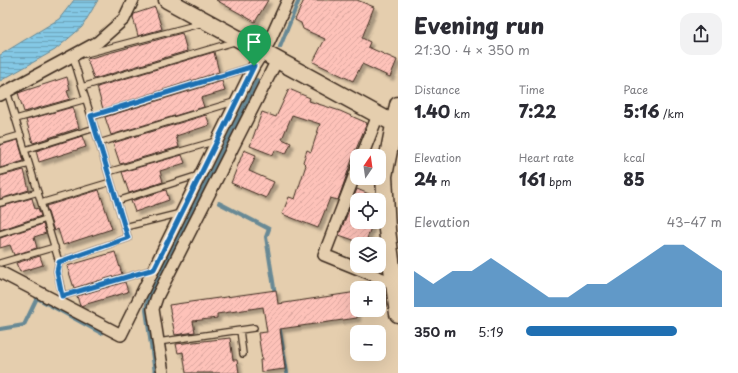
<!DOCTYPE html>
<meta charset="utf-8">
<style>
body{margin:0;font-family:"Playpen Sans",sans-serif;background:#f2f2f3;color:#2b2b33;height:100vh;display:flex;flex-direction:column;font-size:15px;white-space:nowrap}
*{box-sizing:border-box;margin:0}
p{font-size:13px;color:#7c7c81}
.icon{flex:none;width:22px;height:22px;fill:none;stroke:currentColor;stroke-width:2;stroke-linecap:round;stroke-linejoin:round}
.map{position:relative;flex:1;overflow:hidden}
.panel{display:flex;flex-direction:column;background:#fff;width:340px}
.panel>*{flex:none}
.needle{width:26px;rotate:13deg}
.fabs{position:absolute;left:350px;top:149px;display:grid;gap:8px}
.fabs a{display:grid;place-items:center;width:36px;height:36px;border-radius:8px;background:#fff;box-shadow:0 4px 16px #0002;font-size:20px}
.pin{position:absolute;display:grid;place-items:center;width:34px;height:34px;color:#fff;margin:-41px -17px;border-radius:50% 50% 50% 0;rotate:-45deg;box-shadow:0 0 4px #0007}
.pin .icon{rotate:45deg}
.round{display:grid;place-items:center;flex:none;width:42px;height:42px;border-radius:12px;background:#f2f2f3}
.overview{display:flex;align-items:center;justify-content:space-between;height:68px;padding:0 16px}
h1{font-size:22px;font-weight:800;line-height:30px}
.metrics{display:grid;grid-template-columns:repeat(3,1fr);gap:6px;height:68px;padding:4px 16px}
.metrics div{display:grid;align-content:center}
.metrics b{font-size:17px;font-weight:800}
.metrics small{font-size:11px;font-weight:400}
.metrics p{font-size:11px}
.chart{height:112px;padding:8px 16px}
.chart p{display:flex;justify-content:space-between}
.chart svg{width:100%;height:72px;margin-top:4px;fill:#1f6fb2;opacity:.7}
ul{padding:0 16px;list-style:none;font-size:13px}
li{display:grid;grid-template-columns:64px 48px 1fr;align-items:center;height:30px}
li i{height:10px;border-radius:5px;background:#1f6fb2}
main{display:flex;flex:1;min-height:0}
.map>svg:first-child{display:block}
.water{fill:url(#water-rules);stroke:#678995}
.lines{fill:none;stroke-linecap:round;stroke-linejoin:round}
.stream{stroke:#678995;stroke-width:4}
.building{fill:url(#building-hatch);stroke:#3b2a1e;filter:url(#shadow)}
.lane-casing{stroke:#3b2a1e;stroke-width:8}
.street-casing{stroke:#3b2a1e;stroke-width:14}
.secondary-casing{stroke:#3b2a1e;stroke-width:19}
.lane{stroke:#e5ceae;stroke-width:5.5}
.street{stroke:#e5ceae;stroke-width:11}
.secondary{stroke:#e5ceae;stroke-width:16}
.route-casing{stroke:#fff;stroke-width:8}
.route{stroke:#1f6fb2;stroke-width:5}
</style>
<main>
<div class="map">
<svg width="398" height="373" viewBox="0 0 398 373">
<defs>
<pattern id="water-rules" width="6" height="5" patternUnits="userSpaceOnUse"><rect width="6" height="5" fill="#84c8e5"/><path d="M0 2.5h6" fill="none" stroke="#6da3b9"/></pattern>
<pattern id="building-hatch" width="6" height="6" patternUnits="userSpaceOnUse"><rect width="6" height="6" fill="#fec2b9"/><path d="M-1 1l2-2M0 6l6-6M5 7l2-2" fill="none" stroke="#dba79f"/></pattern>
<filter id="shadow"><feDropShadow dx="3.5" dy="3.5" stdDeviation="1" flood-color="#0004"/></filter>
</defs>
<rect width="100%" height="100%" fill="#e5ceae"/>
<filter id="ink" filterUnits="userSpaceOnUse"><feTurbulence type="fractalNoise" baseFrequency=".025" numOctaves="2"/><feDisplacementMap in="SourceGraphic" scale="8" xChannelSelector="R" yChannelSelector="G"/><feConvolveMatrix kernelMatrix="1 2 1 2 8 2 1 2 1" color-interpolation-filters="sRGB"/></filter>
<g filter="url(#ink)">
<path class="water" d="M74,0H98L82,27L55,50L0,81V55L59,19Z"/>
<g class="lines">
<path class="stream" d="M280,47L299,0
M219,203L269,229L266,237L275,294
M279,325L287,373
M0,329L24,325L37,298L101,333
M155,373L146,310L148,299L257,80"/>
</g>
<path class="building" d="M216,0H268L255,22Z
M304,0H357L374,7L362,38L370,42L368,47L397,60L390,77L362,64L353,81L313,62L325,39L303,29L301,23L295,20Z
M155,7L162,29L138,36L133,17L134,14Z
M182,33L187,51L94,79L87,59Z
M214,52L219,72L103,109L97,87Z
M67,77L70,90L67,91L70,99L24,112L18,93Z
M222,81L225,91L201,98L204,107L111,135L105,117Z
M289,89L310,98L309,101L340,111L367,123L354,154L338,200L330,198L318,228L282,214L289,197L295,199L306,165L303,162L307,150L311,152L320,124L292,115L282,139L291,143L286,154L275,150L273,155L250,146L262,112L276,117Z
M73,107L79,128L33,143L26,120Z
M206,115L210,125L176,136L179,147L120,164L113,143Z
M82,136L86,147L39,162L36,151Z
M18,140L24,161L0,168V145Z
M244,150L256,155L249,171L274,182L266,198L231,183Z
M182,155L185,163L160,171L163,182L129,193L122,172Z
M24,170L29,190L0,199V176Z
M357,189L376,197V200H357V222H373L365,244L339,235Z
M99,190L112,229L63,245L58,229L54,231L46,206Z
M166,190L169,200L135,212L131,201Z
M32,198L35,209L38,208L41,216L0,230V207Z
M43,224L46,233L34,237L37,248L14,255L10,245L0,248V238Z
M115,252L122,274L74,288L67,266Z
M40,256L43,265L20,272L16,263Z
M125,282L128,292L80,306L77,296Z
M276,290L278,304L357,292V318L280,329L285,369L261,372L260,360H262L258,333L267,332L263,307L217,314V318L193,321L195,332L175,335L169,305Z
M230,338L233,360H237L239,373H186L183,352L178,353L176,344Z"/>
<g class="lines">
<g class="lane-casing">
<path id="lane" d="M85,54L203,23
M82,87L237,41
M7,91L59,262L128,238L73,57L75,56
M91,117L254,66
M16,119L86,99
M0,141L21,135
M99,143L237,101
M25,150L95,128
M0,172L29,164
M108,172L216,141
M117,201L199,175
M0,203L38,192
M41,203L111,182
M125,227L181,213
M0,234L46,219
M59,262L57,271L63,298
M0,263L55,247
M62,296L154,269
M240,330L243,354
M158,342L254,328"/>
</g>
<g class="street-casing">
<path id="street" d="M0,95L98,42L124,19L133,0
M362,156L378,115
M357,169L324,255L393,283
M0,272L121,335L254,66L269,42L288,0
M163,373L153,309L157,297L277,60"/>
</g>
<g class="secondary-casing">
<path id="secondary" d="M167,0L393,123
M398,105L384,176L387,230L398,314"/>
</g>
<use href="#lane" class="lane"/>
<use href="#street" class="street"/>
<use href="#secondary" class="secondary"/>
</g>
</g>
<g class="lines" filter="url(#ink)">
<g class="route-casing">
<path id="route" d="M254,66L154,269L62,296L57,271L59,262L128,238L91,116Z"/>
</g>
<use href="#route" class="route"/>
</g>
</svg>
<div class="fabs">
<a><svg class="needle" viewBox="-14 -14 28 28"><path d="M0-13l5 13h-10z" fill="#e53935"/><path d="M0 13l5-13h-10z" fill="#7c7c81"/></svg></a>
<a><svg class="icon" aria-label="locate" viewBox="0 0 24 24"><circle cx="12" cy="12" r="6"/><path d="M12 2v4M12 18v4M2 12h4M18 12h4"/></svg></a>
<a><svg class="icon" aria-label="layers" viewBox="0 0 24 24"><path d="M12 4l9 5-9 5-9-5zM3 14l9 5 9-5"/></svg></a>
<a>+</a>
<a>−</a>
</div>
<div class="pin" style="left:254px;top:66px;background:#1e9e55"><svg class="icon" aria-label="arrive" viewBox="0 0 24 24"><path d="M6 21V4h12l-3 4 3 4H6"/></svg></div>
</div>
<section class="panel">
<div class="overview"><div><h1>Evening run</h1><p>21:30 · 4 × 350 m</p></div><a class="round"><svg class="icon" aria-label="share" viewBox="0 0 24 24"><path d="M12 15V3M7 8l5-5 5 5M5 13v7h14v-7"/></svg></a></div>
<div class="metrics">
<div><p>Distance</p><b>1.40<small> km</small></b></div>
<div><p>Time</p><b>7:22</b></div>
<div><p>Pace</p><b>5:16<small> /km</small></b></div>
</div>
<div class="metrics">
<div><p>Elevation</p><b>24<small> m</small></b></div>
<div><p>Heart rate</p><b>161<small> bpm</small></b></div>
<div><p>kcal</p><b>85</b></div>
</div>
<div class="chart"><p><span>Elevation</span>43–47 m</p>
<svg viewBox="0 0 160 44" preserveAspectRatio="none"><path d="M0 44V22L10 30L20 22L30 22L40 14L50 22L60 30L70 38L80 38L90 30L100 30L110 22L120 14L130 6L140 6L150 14L160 22V44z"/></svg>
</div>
<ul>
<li><b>350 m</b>5:19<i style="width:77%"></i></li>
</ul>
</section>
</main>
